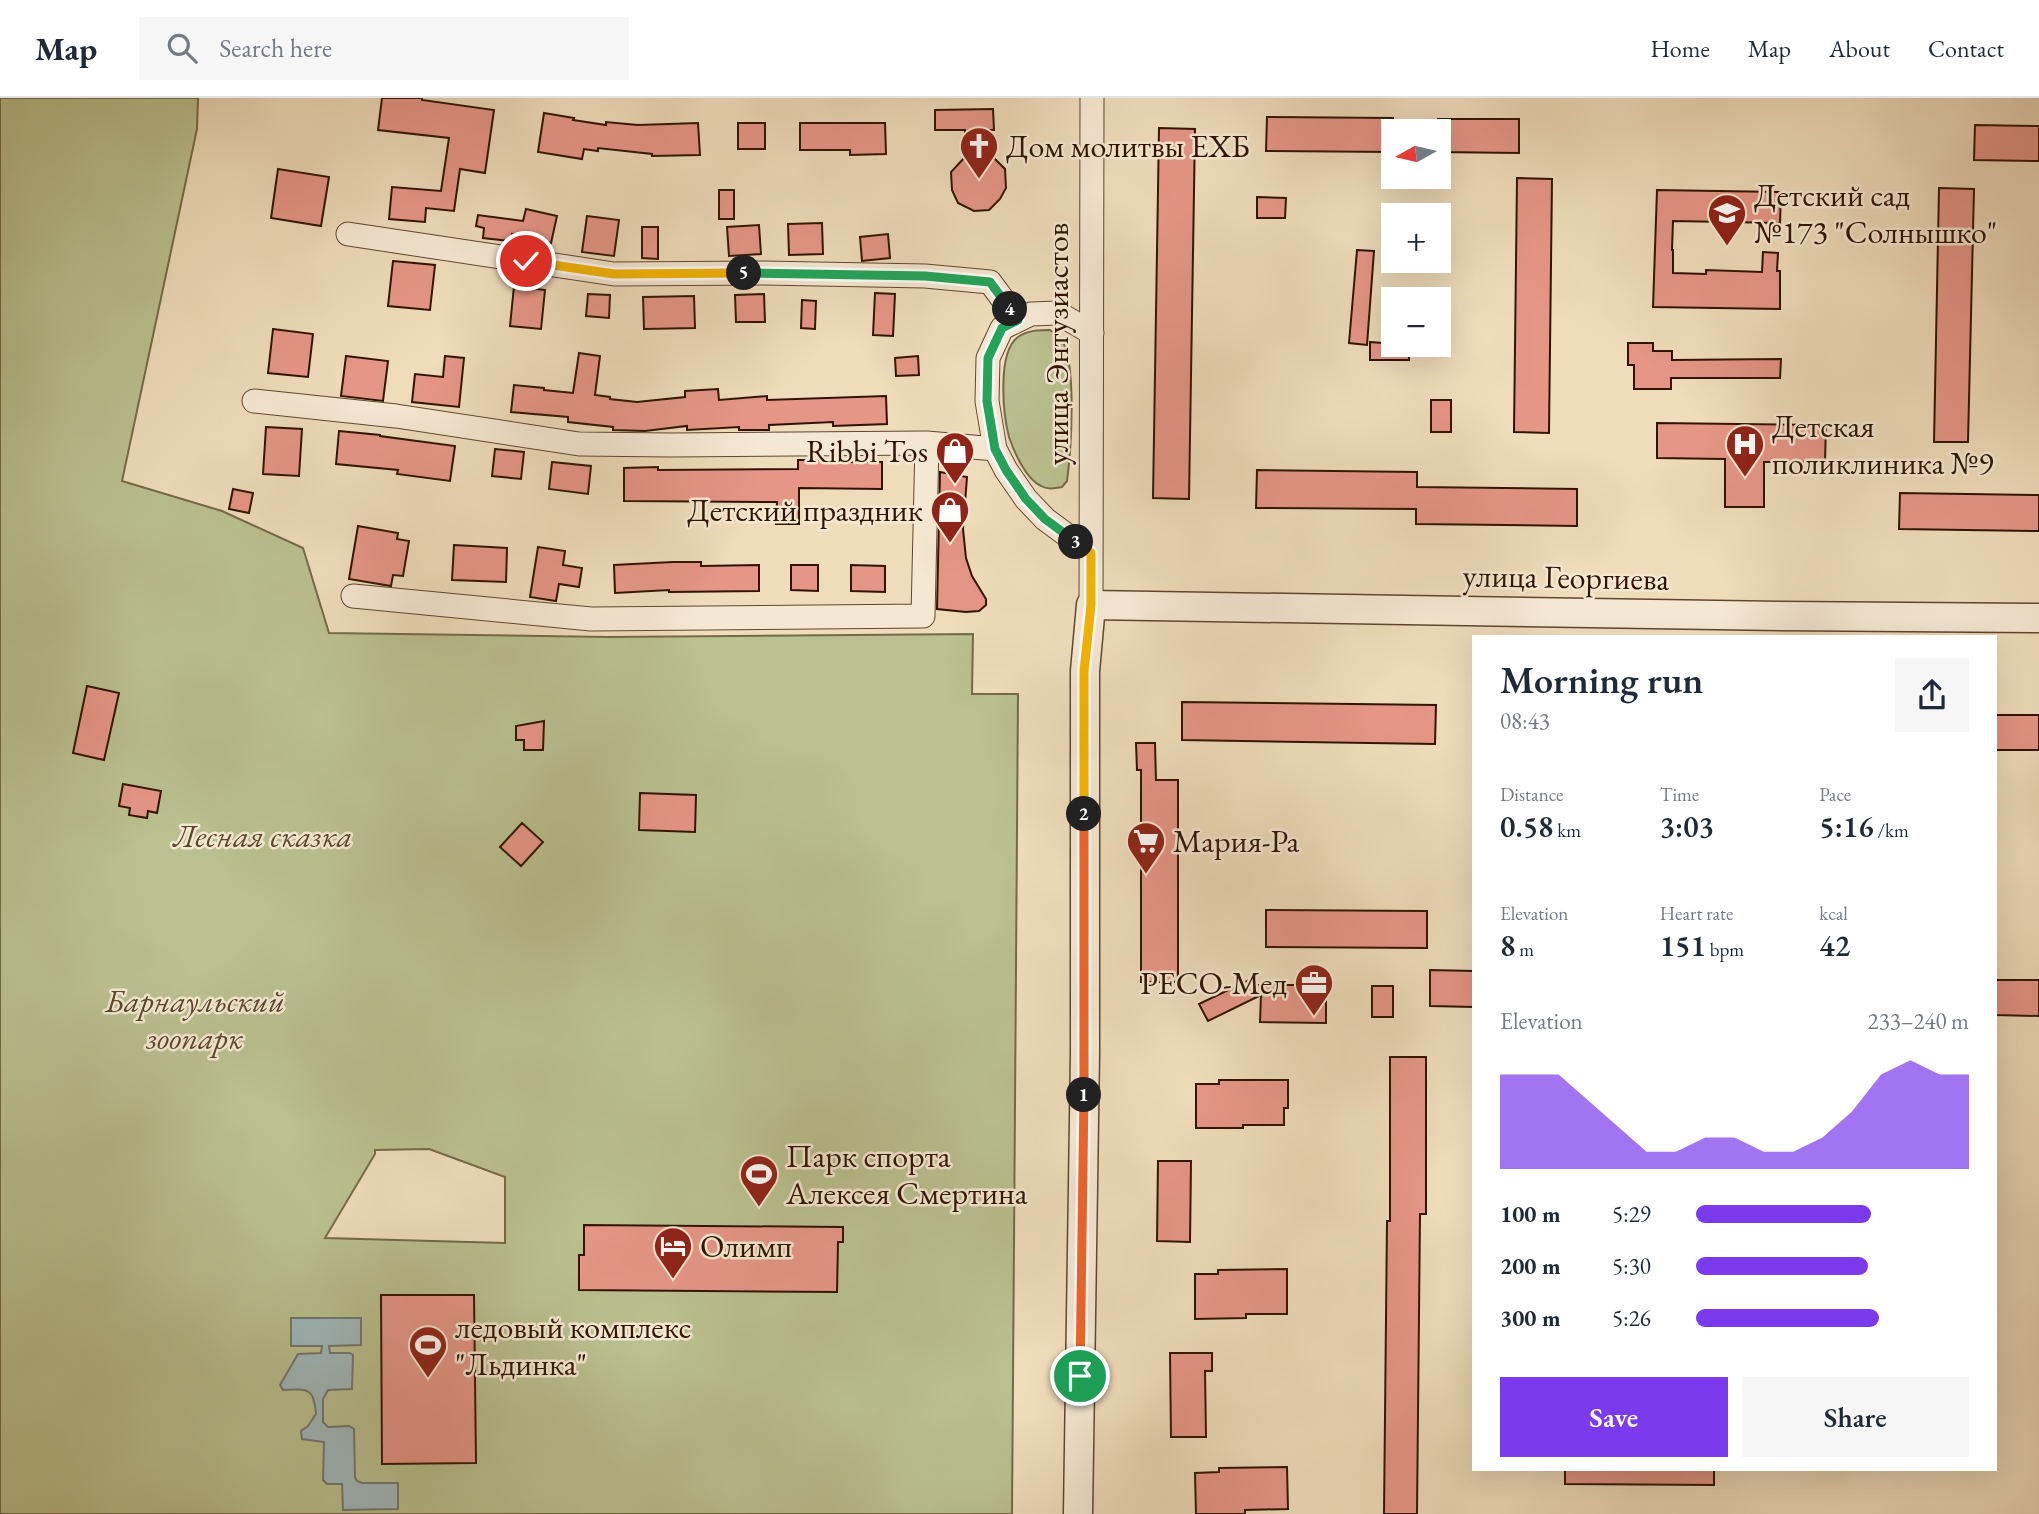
<!DOCTYPE html>
<meta charset="utf-8">
<style>
body{margin:0;font-family:"EB Garamond",serif;background:#f6f6f7;color:#1f2937;height:100vh;display:flex;flex-direction:column;font-size:26px;white-space:nowrap}
*{box-sizing:border-box;margin:0}
p{font-size:23px;color:#747a83}
.icon{flex:none;width:38px;height:38px;fill:none;stroke:currentColor;stroke-width:2;stroke-linecap:round;stroke-linejoin:round}
.map{position:relative;flex:1;overflow:hidden}
.drawer{position:absolute;left:1472px;top:537px;width:525px;height:836px;display:flex;flex-direction:column;background:#fff;border-radius:0px;box-shadow:0 7px 28px #0002}
.drawer>*{flex:none}
.needle{width:46px;rotate:262deg}
.fabs{position:absolute;left:1381px;top:21px;display:grid;gap:14px}
.fabs a{display:grid;place-items:center;width:70px;height:70px;border-radius:0px;background:#fff;box-shadow:0 7px 28px #0002;font-size:35px}
.pin{position:absolute;display:grid;place-items:center;width:60px;height:60px;color:#fff;margin:-30px;border:4px solid #fff;border-radius:50%;box-shadow:0 2px 7px #0007}
.km{position:absolute;width:35px;height:35px;margin:-18px;border-radius:50%;background:#222;color:#fff;font-size:19px;line-height:35px;text-align:center}
.round{display:grid;place-items:center;flex:none;width:74px;height:74px;border-radius:0px;background:#f6f6f7}
.summary{display:flex;align-items:center;justify-content:space-between;height:119px;padding:0 28px}
h1{font-size:38px;font-weight:600;line-height:52px}
.stats{display:grid;grid-template-columns:repeat(3,1fr);gap:10px;height:119px;padding:7px 28px}
.stats div{display:grid;align-content:center}
.stats b{font-size:30px;font-weight:600}
.stats small{font-size:19px;font-weight:400}
.stats p{font-size:19px}
.chart{height:196px;padding:14px 28px}
.chart p{display:flex;justify-content:space-between}
.chart svg{width:100%;height:126px;margin-top:7px;fill:#7c3aed;opacity:.7}
.cta{display:flex;gap:14px;margin-top:auto;padding:14px 28px}
.cta a{flex:1;height:80px;border-radius:0px;background:#7c3aed;color:#fff;font-size:28px;font-weight:600;line-height:80px;text-align:center}
.cta a+a{background:#f6f6f7;color:#1f2937}
ul{padding:0 28px;list-style:none;font-size:23px}
li{display:grid;grid-template-columns:112px 84px 1fr;align-items:center;height:52px}
li i{height:18px;border-radius:9px;background:#7c3aed}
header{display:flex;align-items:center;gap:42px;box-sizing:border-box;height:98px;padding:0 35px;background:#fff;border-bottom:2px solid #e0e1e3}
header strong{font-size:33px}
nav{display:flex;gap:38px;margin-inline-start:auto;font-size:24px}
.search{width:490px;height:63px;background:#f6f6f7;display:flex;align-items:center;gap:18px;box-sizing:border-box;padding:0 24px;border-radius:0px;color:#747a83;font-size:26px}
.map>svg:first-child{display:block}
.green{fill:#bac08f;stroke:#756a48;stroke-width:2;fill-rule:evenodd}
.water{fill:#9fb9bc;stroke:#737771;stroke-width:2}
.building{fill:#e69687;stroke:#301401;stroke-width:2}
.lines{fill:none;stroke-linecap:round;stroke-linejoin:round}
.minor-casing{stroke:#604630;stroke-width:25}
.tertiary-casing{stroke:#604630;stroke-width:31}
.minor{stroke:#f5e8d3;stroke-width:23}
.tertiary{stroke:#f5e8d3;stroke-width:28}
.split-1-casing{stroke:#fff;stroke-width:14}
.split-2-casing{stroke:#fff;stroke-width:14}
.split-3-casing{stroke:#fff;stroke-width:14}
.split-4-casing{stroke:#fff;stroke-width:14}
.split-5-casing{stroke:#fff;stroke-width:14}
.split-6-casing{stroke:#fff;stroke-width:14}
.split-1{stroke:#f0652b;stroke-width:9}
.split-2{stroke:#f0652b;stroke-width:9}
.split-3{stroke:#f5b400;stroke-width:9}
.split-4{stroke:#22a559;stroke-width:9}
.split-5{stroke:#22a559;stroke-width:9}
.split-6{stroke:#f5b400;stroke-width:9}
.labels{text-anchor:middle;stroke-width:5;stroke-linejoin:round;paint-order:stroke}
.poi-label{font-size:32px;fill:#301401;stroke:#f5e8d3;text-anchor:start}
.street-label{font-size:32px;fill:#301401;stroke:#f5e8d3}
.park-label{font-size:32px;font-style:italic;fill:#59482c;stroke:#f5e8d3}
</style>
<header>
<strong>Map</strong>
<div class="search"><svg class="icon" aria-label="search" viewBox="0 0 24 24"><circle cx="10" cy="10" r="6"/><path d="M15 15l6 6"/></svg>Search here</div>
<nav><a>Home</a><a>Map</a><a>About</a><a>Contact</a></nav>
</header>
<div class="map">
<svg width="2039" height="1416" viewBox="0 0 2039 1416">
<rect width="100%" height="100%" fill="#efdcbb"/>
<filter id="stains"><feTurbulence type="fractalNoise" baseFrequency=".00286" numOctaves="4"/><feColorMatrix values="0 0 0 0 .2 0 0 0 0 .09 0 0 0 0 .02 0 0 0 .5 -.17"/></filter>
<radialGradient id="worn" r=".72"><stop offset=".6" stop-color="#630" stop-opacity="0"/><stop offset="1" stop-color="#630" stop-opacity=".3"/></radialGradient>
<path class="green" d="M0,0H198L197,31L122,383L222,413L303,450L329,535L608,539L973,536L972,596H1018L1012,1416H0ZM429,1051L505,1079V1145L325,1140L375,1056V1052Z
M1050,232C1054,235 1060,238 1062,242C1077,267 1071,353 1067,383L1062,389C1055,390 1048,392 1041,388C1026,381 1014,354 1009,339C1003,316 997,254 1018,239C1028,232 1039,232 1050,232Z"/>
<path class="water" d="M291,1220H361V1247L329,1248L330,1255H350L353,1257L352,1291L328,1292L323,1301V1324L328,1329L349,1328L354,1331L355,1379L357,1383L362,1385H398V1411L343,1412L342,1386H327L323,1382L324,1344L302,1341L301,1333L308,1328L316,1316C314,1289 307,1291 283,1292L280,1287L298,1256L321,1255L322,1248H291Z"/>
<path class="building" d="M382,0H422V2L494,12L485,75L460,71L454,113L426,110L425,124L389,121L392,89L441,93L449,40L378,32Z
M993,11L994,32H989L991,57L1005,71L1006,90L1000,101L989,112L974,113L958,105L952,92L951,74L965,59V32H935V12Z
M544,15L574,20L573,22L606,27V24L638,27L698,25L700,57L652,58V56L598,50V53L584,51L582,61L538,54Z
M1267,19L1393,20V54L1266,53Z
M1438,21H1519V55L1438,54Z
M738,25H765V51H738Z
M800,25H885L886,56L850,57V52H800Z
M1975,27L2039,28V63L1974,62Z
M1159,30L1195,31L1189,401L1153,400Z
M278,71L329,79L321,128L271,120Z
M1517,80L1552,81L1549,335L1514,334Z
M1939,90L1974,91L1968,344H1934Z
M719,92H734V121H719Z
M1657,92L1781,94L1780,125L1673,123L1672,152H1673V175L1706,176V172L1762,174L1763,154L1778,155L1777,173H1780V211L1653,209Z
M1257,99L1286,100L1285,120H1257Z
M526,111L557,118L551,145L512,136L511,143L483,140L484,130L476,128L478,117L523,123Z
M587,118L619,122L614,158L582,154Z
M822,125L823,156L789,157L788,126Z
M759,127L761,156L729,158L727,129Z
M642,129H658V161L642,160Z
M888,136L890,160L862,163L860,139Z
M1357,152L1374,153L1367,247L1349,245Z
M393,163L435,167L430,212L388,208Z
M514,188L545,192L541,231L510,228Z
M875,195L895,196L893,238L873,237Z
M588,196L610,197L609,220L586,218Z
M764,196L765,224H736L735,197Z
M694,198L695,230L644,231L643,199Z
M802,202L816,203L815,231L801,230Z
M273,231L313,236L308,279L268,275Z
M1370,244L1409,247V262H1370Z
M1628,245H1653V253H1672V262L1781,261L1780,280H1671V291H1634V267H1628Z
M579,255L600,258L595,297L610,299V301L637,304L685,299V293L718,291L719,302L767,298V302L886,298L887,326L833,328V324L769,327V332H739V329L687,332V328L645,333L613,332V329L568,324V319L511,314L514,287L544,290V292L573,295Z
M346,258L388,263L383,303L341,298Z
M445,258L464,260L459,309L412,304L415,276L443,279Z
M918,258L919,277L896,278L895,260Z
M1431,302H1451V334H1431Z
M1657,325L1826,327L1825,364H1764V409H1725V361L1657,360Z
M266,329L302,331L299,378L263,376Z
M339,333L380,337V338L455,348L450,383L397,376L398,372L336,366Z
M495,351L524,354L521,381L492,378Z
M798,362H825V364H882V391L799,390V426H776L777,404L624,403V370L658,369V372L798,371Z
M552,364L591,368L588,396L549,391Z
M1257,372L1417,374V389L1577,391V428L1416,426V411L1256,410Z
M940,374L967,379L963,431L966,460L972,478L986,501V507L979,513L966,514L937,511Z
M233,391L253,395L249,415L229,411Z
M1900,395L2039,397V433L1899,431Z
M358,428L398,435L397,441L409,443L403,478L393,477L391,488L349,481Z
M454,447L507,450L506,484L452,482Z
M538,449L565,453L563,467L582,470L579,489L559,486L556,503L530,499Z
M673,464H701V468L759,467V493L669,494V492L615,495L614,467Z
M791,467H818V493L791,492Z
M851,467L885,468V494L851,493Z
M87,588L119,595L104,662L73,655Z
M1182,604L1436,607L1435,646L1182,642Z
M1995,617H2039V652H1995Z
M544,623L543,652H524V642H516V628Z
M1136,645H1155L1156,682H1178V884H1141V672H1137Z
M123,686L161,693L157,715L148,713L147,720L129,717L130,710L119,708Z
M640,695L696,697L695,734L639,732Z
M522,725L543,744L521,768L500,749Z
M1266,812L1427,813V850L1266,849Z
M1430,872L1474,873V909L1430,908Z
M1249,882L1251,887H1326V925L1260,924L1261,897L1208,923L1199,906Z
M1995,882H2039V918L1995,917Z
M1372,888H1393V919H1372Z
M1390,959H1426V1116H1420L1417,1416H1384L1387,1123H1390Z
M1219,982H1288V1010H1284V1027H1243V1030H1196V986H1219Z
M1158,1063H1191L1190,1144L1157,1143Z
M584,1127L843,1129V1144H838L837,1194L579,1192V1157H584Z
M1287,1171V1216H1246V1220L1195,1221V1176H1218V1172Z
M381,1197H474L476,1365L382,1366Z
M1170,1255H1212V1273H1205L1206,1339H1171Z
M1287,1369L1288,1411L1245,1412V1416H1196L1195,1375L1219,1374V1370Z
M1565,1372H1714V1387L1565,1386Z"/>
<g class="lines">
<g class="minor-casing">
<path id="minor" d="M348,136L614,176L764,175L925,178L990,184L1018,222
M254,303L396,318L579,346L671,347L927,345
M1091,455L1045,421L1026,401L1006,372L995,351L987,303L988,260L1002,230L1031,216L1058,215L1092,235
M353,498L591,521L923,518L927,345L995,351
M1091,507L1092,0"/>
</g>
<g class="tertiary-casing">
<path id="tertiary" d="M1078,1416L1085,955V573L1091,507L1781,518L2039,520"/>
</g>
<use href="#minor" class="minor"/>
<use href="#tertiary" class="tertiary"/>
</g>
<g class="lines">
<g class="split-1-casing">
<path id="split-1" d="M1080,1278L1084,997"/>
</g>
<g class="split-2-casing">
<path id="split-2" d="M1084,716V997"/>
</g>
<g class="split-3-casing">
<path id="split-3" d="M1076,444L1091,455V507L1084,573V716"/>
</g>
<g class="split-4-casing">
<path id="split-4" d="M1010,211L1018,222L1002,230L988,260L987,303L995,351L1006,372L1026,401L1045,421L1076,444"/>
</g>
<g class="split-5-casing">
<path id="split-5" d="M744,175L925,178L990,184L1010,211"/>
</g>
<g class="split-6-casing">
<path id="split-6" d="M526,163L614,176L744,175"/>
</g>
<use href="#split-1" class="split-1"/>
<use href="#split-2" class="split-2"/>
<use href="#split-3" class="split-3"/>
<use href="#split-4" class="split-4"/>
<use href="#split-5" class="split-5"/>
<use href="#split-6" class="split-6"/>
</g>
<defs>
<g id="church-pin" transform="scale(2.0125)"><path d="M0 17L-7.5 6A9.5 9.5 0 1 1 7.5 6Z" fill="#8f2418" stroke="#f5e8d3"/><path d="M-1.2-6h2.4v3.5h3.3v2.4h-3.3V6h-2.4V-.1h-3.3v-2.4h3.3Z" fill="#fff"/></g>
<g id="school-pin" transform="scale(2.0125)"><path d="M0 17L-7.5 6A9.5 9.5 0 1 1 7.5 6Z" fill="#8f2418" stroke="#f5e8d3"/><path d="M0-5L7-2L0 1L-7-2ZM-4 1L0 2.5L4 1V4Q0 6-4 4Z" fill="#fff"/></g>
<g id="hospital-pin" transform="scale(2.0125)"><path d="M0 17L-7.5 6A9.5 9.5 0 1 1 7.5 6Z" fill="#8f2418" stroke="#f5e8d3"/><path d="M-5-5h3v3.5h4V-5h3V5h-3V1.5h-4V5h-3Z" fill="#fff"/></g>
<g id="shop-pin" transform="scale(2.0125)"><path d="M0 17L-7.5 6A9.5 9.5 0 1 1 7.5 6Z" fill="#8f2418" stroke="#f5e8d3"/><path d="M-5-2.5h2.3a2.7 3.5 0 0 1 5.4 0H5L5.5 6h-11ZM-1.5-2.5h3a1.5 2.3 0 0 0-3 0Z" fill="#fff"/></g>
<g id="supermarket-pin" transform="scale(2.0125)"><path d="M0 17L-7.5 6A9.5 9.5 0 1 1 7.5 6Z" fill="#8f2418" stroke="#f5e8d3"/><path d="M-6-5.5h2.5l.6 2H6L4.5 2H-2.5L-4.4-4H-6ZM-1.5 3.2a1.3 1.3 0 1 0 .1 0ZM3 3.2a1.3 1.3 0 1 0 .1 0Z" fill="#fff"/></g>
<g id="office-pin" transform="scale(2.0125)"><path d="M0 17L-7.5 6A9.5 9.5 0 1 1 7.5 6Z" fill="#8f2418" stroke="#f5e8d3"/><path d="M-6-3h4V-5.5h4V-3h4V5H-6ZM-1-4.5V-3h2v-1.5ZM-6 0V1H6V0Z" fill="#fff"/></g>
<g id="stadium-pin" transform="scale(2.0125)"><path d="M0 17L-7.5 6A9.5 9.5 0 1 1 7.5 6Z" fill="#8f2418" stroke="#f5e8d3"/><path d="M0-5a6.5 5 0 1 0 0 10a6.5 5 0 1 0 0-10ZM-3.5-1.8h7v3.6h-7Z" fill="#fff"/></g>
<g id="hotel-pin" transform="scale(2.0125)"><path d="M0 17L-7.5 6A9.5 9.5 0 1 1 7.5 6Z" fill="#8f2418" stroke="#f5e8d3"/><path d="M-6-4.5h1.5V1H6V5H4.5V3h-9V5H-6ZM-4 0a1.8 1.8 0 1 1 3.6 0ZM.5 0V-2.5h3Q6-2.5 6 0Z" fill="#fff"/></g>
</defs>
<g fill-rule="evenodd">
<use href="#church-pin" x="979" y="48"/>
<use href="#school-pin" x="1727" y="115"/>
<use href="#hospital-pin" x="1745" y="346"/>
<use href="#shop-pin" x="955" y="353"/>
<use href="#shop-pin" x="950" y="412"/>
<use href="#supermarket-pin" x="1146" y="743"/>
<use href="#office-pin" x="1314" y="885"/>
<use href="#stadium-pin" x="759" y="1076"/>
<use href="#hotel-pin" x="673" y="1148"/>
<use href="#stadium-pin" x="428" y="1247"/>
</g>
<g class="labels">
<g class="poi-label">
<text x="1006" y="59">Дом молитвы ЕХБ</text>
<text x="1754" y="108">Детский сад<tspan x="1754" dy="37">№173 "Солнышко"</tspan></text>
<text x="1772" y="339">Детская<tspan x="1772" dy="37">поликлиника №9</tspan></text>
<text x="928" y="364" text-anchor="end">Ribbi Tos</text>
<text x="923" y="423" text-anchor="end">Детский праздник</text>
<text x="1173" y="754">Мария-Ра</text>
<text x="1287" y="896" text-anchor="end">РЕСО-Мед</text>
<text x="786" y="1069">Парк спорта<tspan x="786" dy="37">Алексея Смертина</tspan></text>
<text x="700" y="1159">Олимп</text>
<text x="455" y="1240">ледовый комплекс<tspan x="455" dy="37">"Льдинка"</tspan></text>
</g>
<g class="street-label">
<text transform="translate(1057 246) rotate(-90)" y="11">улица Энтузиастов</text>
<text transform="translate(1566 479) rotate(1)" y="11">улица Георгиева</text>
</g>
<g class="park-label">
<text x="263" y="749">Лесная сказка</text>
<text x="195" y="914">Барнаульский<tspan x="195" dy="37">зоопарк</tspan></text>
</g>
</g>
<rect width="100%" height="100%" filter="url(#stains)"/>
<rect width="100%" height="100%" fill="url(#worn)"/>
</svg>
<div class="fabs">
<a><svg class="needle" viewBox="-14 -14 28 28"><path d="M0-13l5 13h-10z" fill="#e53935"/><path d="M0 13l5-13h-10z" fill="#747a83"/></svg></a>
<a>+</a>
<a>−</a>
</div>
<div class="pin" style="left:1080px;top:1278px;background:#1e9e55"><svg class="icon" aria-label="arrive" viewBox="0 0 24 24"><path d="M6 21V4h12l-3 4 3 4H6"/></svg></div>
<div class="pin" style="left:526px;top:163px;background:#d93025"><svg class="icon" aria-label="check" viewBox="0 0 24 24"><path d="M5 12l5 5 9-10"/></svg></div>
<b class="km" style="left:1084px;top:997px">1</b>
<b class="km" style="left:1084px;top:716px">2</b>
<b class="km" style="left:1076px;top:444px">3</b>
<b class="km" style="left:1010px;top:211px">4</b>
<b class="km" style="left:744px;top:175px">5</b>
<section class="drawer">
<div class="summary"><div><h1>Morning run</h1><p>08:43</p></div><a class="round"><svg class="icon" aria-label="share" viewBox="0 0 24 24"><path d="M12 15V3M7 8l5-5 5 5M5 13v7h14v-7"/></svg></a></div>
<div class="stats">
<div><p>Distance</p><b>0.58<small> km</small></b></div>
<div><p>Time</p><b>3:03</b></div>
<div><p>Pace</p><b>5:16<small> /km</small></b></div>
</div>
<div class="stats">
<div><p>Elevation</p><b>8<small> m</small></b></div>
<div><p>Heart rate</p><b>151<small> bpm</small></b></div>
<div><p>kcal</p><b>42</b></div>
</div>
<div class="chart"><p><span>Elevation</span>233–240 m</p>
<svg viewBox="0 0 160 44" preserveAspectRatio="none"><path d="M0 44V11L10 11L20 11L30 20L40 29L50 38L60 38L70 33L80 33L90 38L100 38L110 33L120 24L130 11L140 6L150 11L160 11V44z"/></svg>
</div>
<ul>
<li><b>100 m</b>5:29<i style="width:64%"></i></li>
<li><b>200 m</b>5:30<i style="width:63%"></i></li>
<li><b>300 m</b>5:26<i style="width:67%"></i></li>
</ul>
<div class="cta"><a>Save</a><a>Share</a></div>
</section>
</div>
